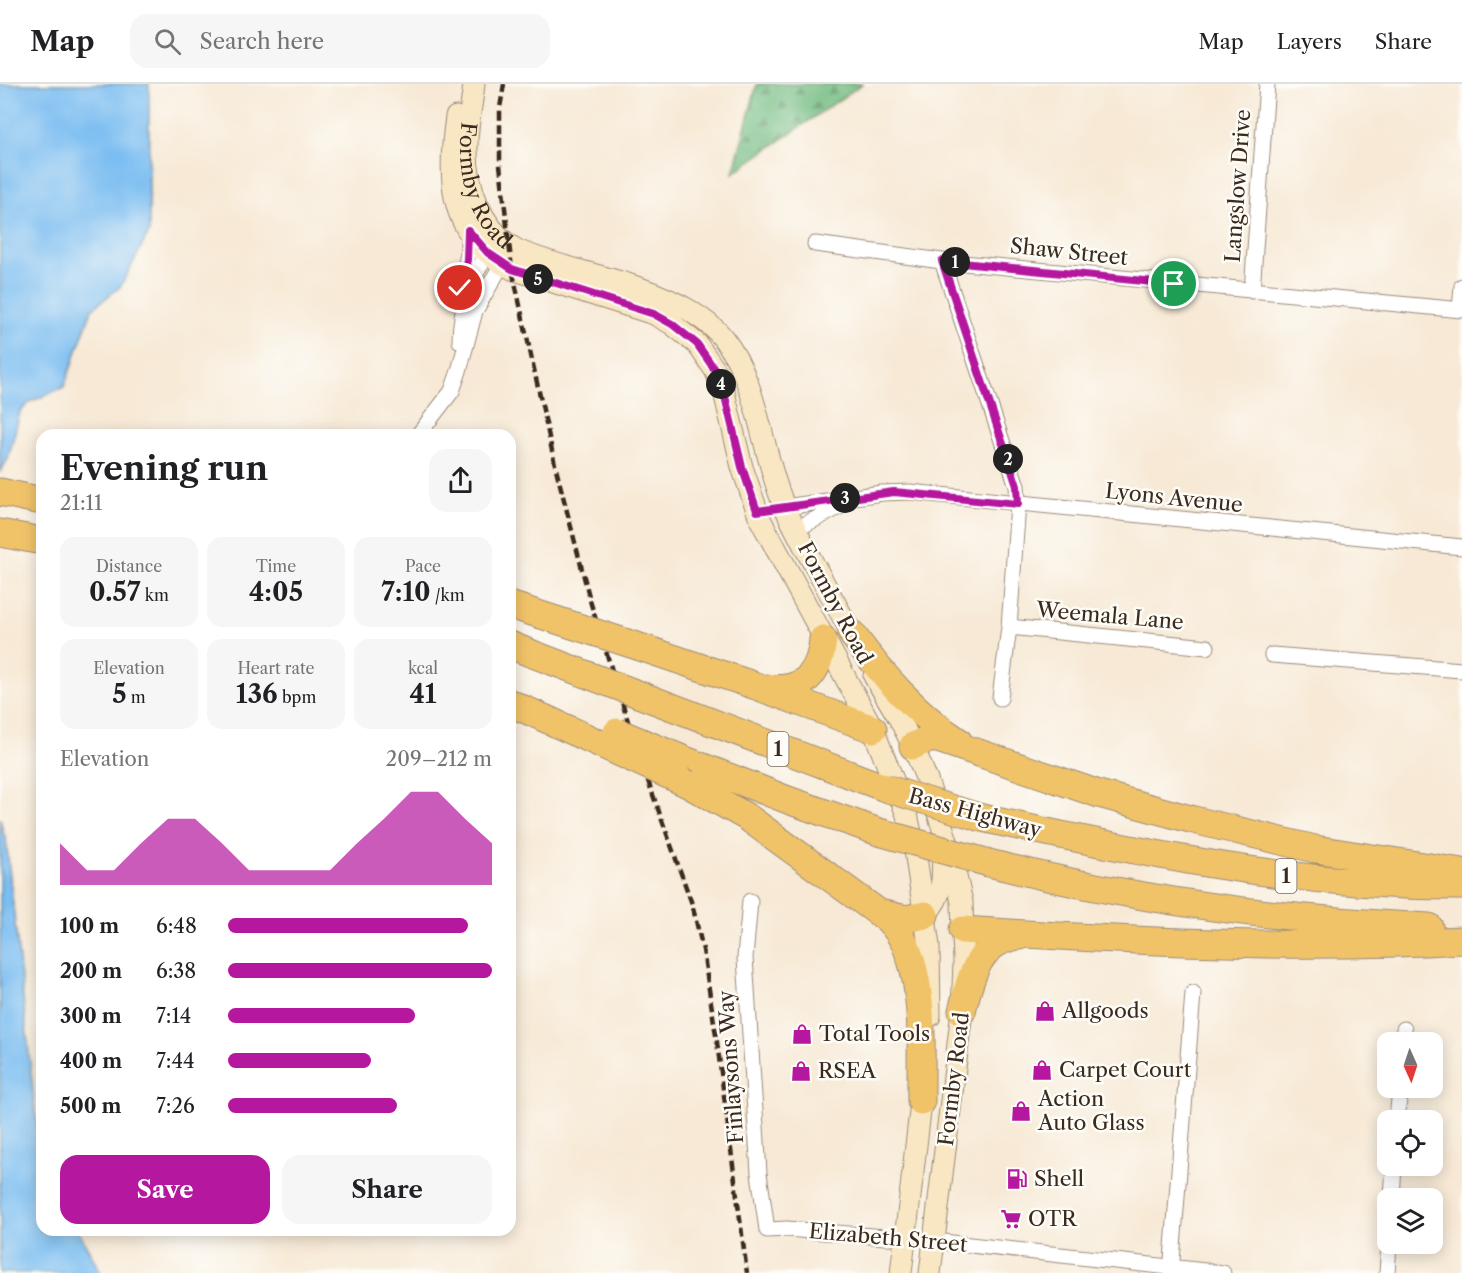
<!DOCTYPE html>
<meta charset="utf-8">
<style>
body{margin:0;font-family:"Libre Caslon Text",serif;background:#f6f6f6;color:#202124;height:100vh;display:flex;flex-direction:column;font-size:22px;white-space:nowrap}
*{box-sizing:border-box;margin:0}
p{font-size:20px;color:#757577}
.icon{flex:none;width:33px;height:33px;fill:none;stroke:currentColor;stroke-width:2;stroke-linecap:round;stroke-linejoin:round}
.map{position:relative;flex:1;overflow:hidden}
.sheet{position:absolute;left:36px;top:345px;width:480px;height:807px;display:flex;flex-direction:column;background:#fff;border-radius:18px;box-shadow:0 3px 15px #0003}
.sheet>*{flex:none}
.needle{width:39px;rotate:177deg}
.tools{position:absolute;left:1377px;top:948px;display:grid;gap:12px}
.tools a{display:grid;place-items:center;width:66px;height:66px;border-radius:12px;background:#fff;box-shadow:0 3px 15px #0003;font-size:30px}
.pin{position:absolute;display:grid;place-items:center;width:51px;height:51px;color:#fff;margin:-26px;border:3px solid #fff;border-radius:50%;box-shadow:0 2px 6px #0007}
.km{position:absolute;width:30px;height:30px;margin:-15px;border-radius:50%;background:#222;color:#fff;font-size:16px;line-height:30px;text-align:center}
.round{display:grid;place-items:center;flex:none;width:63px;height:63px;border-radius:18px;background:#f6f6f6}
.head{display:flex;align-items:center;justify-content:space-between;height:102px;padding:0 24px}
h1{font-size:33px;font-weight:800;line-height:45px}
.metrics{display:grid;grid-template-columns:repeat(3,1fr);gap:9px;height:102px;padding:6px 24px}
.metrics div{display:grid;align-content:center;border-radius:15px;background:#f6f6f6;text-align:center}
.metrics b{font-size:26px;font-weight:800}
.metrics small{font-size:16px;font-weight:400}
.metrics p{font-size:16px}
.chart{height:168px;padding:12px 24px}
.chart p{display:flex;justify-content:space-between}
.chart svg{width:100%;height:108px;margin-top:6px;fill:#b5179e;opacity:.7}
.primary-button{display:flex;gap:12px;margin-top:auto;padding:12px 24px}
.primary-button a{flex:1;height:69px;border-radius:18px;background:#b5179e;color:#fff;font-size:24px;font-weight:800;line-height:69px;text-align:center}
.primary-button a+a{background:#f6f6f6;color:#202124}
ul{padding:0 24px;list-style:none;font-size:20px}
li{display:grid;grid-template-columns:96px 72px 1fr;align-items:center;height:45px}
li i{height:15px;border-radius:8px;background:#b5179e}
header{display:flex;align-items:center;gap:36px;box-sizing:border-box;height:84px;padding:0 30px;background:#fff;border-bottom:2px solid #e0e0e0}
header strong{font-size:28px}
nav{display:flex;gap:33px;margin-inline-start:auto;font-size:21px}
.search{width:420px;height:54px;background:#f6f6f6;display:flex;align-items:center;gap:15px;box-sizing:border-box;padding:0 21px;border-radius:18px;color:#757577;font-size:22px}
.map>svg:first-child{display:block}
.forest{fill:url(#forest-firs);stroke:#587450;stroke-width:1.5}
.water{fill:#7bbef1;stroke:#5b7488;stroke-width:1.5}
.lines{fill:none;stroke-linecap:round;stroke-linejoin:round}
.minor-casing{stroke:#998a7a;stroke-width:17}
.secondary-casing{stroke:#998a7a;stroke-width:23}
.motorway-casing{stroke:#998a7a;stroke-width:29}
.minor{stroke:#fff;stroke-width:15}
.secondary{stroke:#f9e7c3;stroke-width:21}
.motorway{stroke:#f1c369;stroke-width:27}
.rail{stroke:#3b2a1e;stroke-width:4.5;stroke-dasharray:9 4.5;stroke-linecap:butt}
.motorway-bridge-casing{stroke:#998a7a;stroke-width:29;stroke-linecap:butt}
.motorway-bridge{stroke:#f1c369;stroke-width:27}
.route-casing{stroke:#fff;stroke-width:12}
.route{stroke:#b5179e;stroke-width:8}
.labels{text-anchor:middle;stroke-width:5;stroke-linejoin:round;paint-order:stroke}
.shield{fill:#fdfcf7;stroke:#75695f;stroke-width:1.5}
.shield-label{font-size:20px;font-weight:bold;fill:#3b2a1e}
.street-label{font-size:21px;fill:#3b2a1e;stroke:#fdfcf7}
.poi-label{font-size:21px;fill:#3b2a1e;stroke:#fdfcf7;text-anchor:start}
</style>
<header>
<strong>Map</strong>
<div class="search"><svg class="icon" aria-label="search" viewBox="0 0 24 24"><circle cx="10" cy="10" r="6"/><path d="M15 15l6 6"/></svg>Search here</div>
<nav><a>Map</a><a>Layers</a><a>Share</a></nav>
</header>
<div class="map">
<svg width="1462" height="1189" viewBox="0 0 1462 1189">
<defs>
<pattern id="forest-firs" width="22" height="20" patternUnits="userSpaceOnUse" patternTransform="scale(1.5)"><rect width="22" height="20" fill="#75bd83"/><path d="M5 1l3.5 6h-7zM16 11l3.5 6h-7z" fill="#619a6b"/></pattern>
</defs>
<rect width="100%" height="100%" fill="#fdfcf7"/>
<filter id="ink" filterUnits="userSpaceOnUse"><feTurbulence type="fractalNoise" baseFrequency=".0167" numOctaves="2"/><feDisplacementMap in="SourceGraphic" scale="12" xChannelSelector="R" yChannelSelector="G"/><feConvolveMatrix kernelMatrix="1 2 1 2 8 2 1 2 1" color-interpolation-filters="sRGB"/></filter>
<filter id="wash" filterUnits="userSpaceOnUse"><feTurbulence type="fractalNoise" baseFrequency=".008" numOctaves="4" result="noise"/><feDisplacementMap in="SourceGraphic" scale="24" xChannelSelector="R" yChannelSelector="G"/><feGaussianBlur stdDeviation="1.35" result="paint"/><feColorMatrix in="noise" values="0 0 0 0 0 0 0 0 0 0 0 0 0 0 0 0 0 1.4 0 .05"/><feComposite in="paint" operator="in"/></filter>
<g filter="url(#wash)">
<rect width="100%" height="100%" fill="#f7e9d5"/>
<path class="forest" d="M757,0H862L733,89Z"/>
<path class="water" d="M0,0H149V148L121,202L92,225L64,303L30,318L20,328L8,375L0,388Z
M0,734L3,748L6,755L35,1025L42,1072V1146H78L101,1189H0Z"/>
</g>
<g filter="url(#ink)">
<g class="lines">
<g class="minor-casing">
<path id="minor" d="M815,160L942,177L1462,226
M942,177L1017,402L1018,420L1009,543L1000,614
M1252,207L1267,0
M459,213L468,170V146
M1460,226L1462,202
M460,257C460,223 472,189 493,163
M418,351L452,307L459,287L475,227L502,180L504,170
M785,423L882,409L910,408L1462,463
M796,445L847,419
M1009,543L1207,563
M1272,571L1462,586
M750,817L745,874L759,1089L767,1146L787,1145L897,1154L905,1156
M1403,958L1404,945
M1397,1036L1400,1004
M1392,1114L1394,1082
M934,1157L1223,1189
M1171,1189L1193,909
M1387,1189L1389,1160"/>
</g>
<g class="secondary-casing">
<g id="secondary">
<path id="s1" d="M474,0C472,20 467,41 467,61C466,101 480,145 517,166C573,190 639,195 692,228C703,236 715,243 723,254C759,299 761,367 783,419C805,469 835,516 859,564"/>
<path d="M456,33C447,95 448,153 512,185L654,230L672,240L697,260L715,286L723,304L742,383L760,435L873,645L907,731L915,766L929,862L930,932"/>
<path d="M874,592L899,634L913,662L927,696L949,763L962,818L964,878L962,927L930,1189"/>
<path d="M925,831C943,812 944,794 942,769"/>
<path d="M901,1189L923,1002"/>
</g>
</g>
<g class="motorway-casing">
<path id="motorway" d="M0,408L42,417
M0,449L42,457
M852,550C883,592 915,629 958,657
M510,561L530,569
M640,563L756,602L873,645
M766,604C803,609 820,590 823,555
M510,619L544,634
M672,623L885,704
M913,662L928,655H938L1099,710L1194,736L1315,765L1462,788
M680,674L788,716L879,748
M688,700L747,733L879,829L906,835L925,831
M982,734C1141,769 1299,803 1462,802
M989,779C1134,816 1280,836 1429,843
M879,829C930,861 920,963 921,1017
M963,846C1129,857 1296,866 1462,856
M962,927C970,894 979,855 1020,852"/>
</g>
<use href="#minor" class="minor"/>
<use href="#secondary" class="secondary"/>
<use href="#motorway" class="motorway"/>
<path class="rail" d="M504,0L500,24V81L512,185L556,385L591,520L638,669L692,820L703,866L717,958L747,1189"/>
<g class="motorway-bridge-casing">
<path id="motorway-bridge" d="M510,521L640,563
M530,569L672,623
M544,634L688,700
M617,648L680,674
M885,704L982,734
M879,748L989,779"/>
</g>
<use href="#motorway-bridge" class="motorway-bridge"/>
</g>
</g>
<g class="lines" filter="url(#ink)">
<g class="route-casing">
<path id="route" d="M460,204L467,176L468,146L488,169L512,185L654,230L672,240L697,260L715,286L723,304L742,383L757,427L894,408L1018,420L1017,402L942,177L1174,200"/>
</g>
<use href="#route" class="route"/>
</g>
<defs>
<g id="shop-bare" transform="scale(1.62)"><path d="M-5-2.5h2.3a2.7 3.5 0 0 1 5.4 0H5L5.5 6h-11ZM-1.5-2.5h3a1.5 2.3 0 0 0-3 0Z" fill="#b5179e" stroke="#fdfcf7" stroke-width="2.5" paint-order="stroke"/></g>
<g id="fuel-bare" transform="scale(1.62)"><path d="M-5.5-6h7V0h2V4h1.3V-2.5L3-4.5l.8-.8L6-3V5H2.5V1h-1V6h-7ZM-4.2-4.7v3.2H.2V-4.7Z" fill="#b5179e" stroke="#fdfcf7" stroke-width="2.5" paint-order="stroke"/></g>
<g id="supermarket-bare" transform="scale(1.62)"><path d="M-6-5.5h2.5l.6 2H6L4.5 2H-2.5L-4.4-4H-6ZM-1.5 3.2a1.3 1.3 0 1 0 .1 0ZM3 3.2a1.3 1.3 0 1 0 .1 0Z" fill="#b5179e" stroke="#fdfcf7" stroke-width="2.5" paint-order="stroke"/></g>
</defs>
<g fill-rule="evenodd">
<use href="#shop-bare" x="1045" y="927"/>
<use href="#shop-bare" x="802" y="950"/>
<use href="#shop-bare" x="1042" y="986"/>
<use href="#shop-bare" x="801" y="987"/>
<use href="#shop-bare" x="1021" y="1027"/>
<use href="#fuel-bare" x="1017" y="1095"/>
<use href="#supermarket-bare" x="1011" y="1135"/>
</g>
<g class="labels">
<g class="shield">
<rect x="767.5" y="648" width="21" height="34" rx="4.5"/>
<rect x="1275.5" y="775" width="21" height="34" rx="4.5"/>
</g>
<g class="shield-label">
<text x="778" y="672">1</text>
<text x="1286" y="799">1</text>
</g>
<g class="street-label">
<text dy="7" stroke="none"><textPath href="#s1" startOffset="106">Formby Road</textPath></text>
<text transform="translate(1238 102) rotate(-86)" y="7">Langslow Drive</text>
<text transform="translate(1069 168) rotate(6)" y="7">Shaw Street</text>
<text transform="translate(1174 414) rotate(6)" y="7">Lyons Avenue</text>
<text transform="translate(835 519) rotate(62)" y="7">Formby Road</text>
<text transform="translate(1110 532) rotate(5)" y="7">Weemala Lane</text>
<text transform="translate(975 729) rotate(15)" y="7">Bass Highway</text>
<text transform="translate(731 983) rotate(-94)" y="7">Finlaysons Way</text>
<text transform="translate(954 995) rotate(-83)" y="7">Formby Road</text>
<text transform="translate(888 1154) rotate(5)" y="7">Elizabeth Street</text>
</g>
<g class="poi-label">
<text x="1062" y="934">Allgoods</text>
<text x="819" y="957">Total Tools</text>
<text x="1059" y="993">Carpet Court</text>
<text x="818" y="994">RSEA</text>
<text x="1038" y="1022">Action<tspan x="1038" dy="24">Auto Glass</tspan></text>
<text x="1034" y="1102">Shell</text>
<text x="1028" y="1142">OTR</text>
</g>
</g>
</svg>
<div class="tools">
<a><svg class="needle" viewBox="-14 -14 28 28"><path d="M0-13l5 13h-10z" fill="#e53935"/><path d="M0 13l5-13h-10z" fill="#757577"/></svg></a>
<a><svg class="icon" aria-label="locate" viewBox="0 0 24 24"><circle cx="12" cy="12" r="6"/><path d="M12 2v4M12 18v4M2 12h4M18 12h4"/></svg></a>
<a><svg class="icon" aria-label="layers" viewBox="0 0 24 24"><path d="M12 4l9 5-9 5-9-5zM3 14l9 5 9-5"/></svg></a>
</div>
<div class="pin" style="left:1174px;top:200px;background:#1e9e55"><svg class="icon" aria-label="arrive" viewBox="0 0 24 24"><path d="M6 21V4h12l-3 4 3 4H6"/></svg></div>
<div class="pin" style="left:460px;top:204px;background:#d93025"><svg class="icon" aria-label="check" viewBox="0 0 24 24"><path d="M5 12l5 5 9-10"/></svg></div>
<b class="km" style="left:955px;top:178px">1</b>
<b class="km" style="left:1008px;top:375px">2</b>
<b class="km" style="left:845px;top:414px">3</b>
<b class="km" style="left:721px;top:300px">4</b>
<b class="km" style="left:538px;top:195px">5</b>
<section class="sheet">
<div class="head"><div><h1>Evening run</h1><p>21:11</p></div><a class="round"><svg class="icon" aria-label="share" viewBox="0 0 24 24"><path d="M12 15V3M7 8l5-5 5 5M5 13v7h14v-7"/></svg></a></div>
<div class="metrics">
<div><p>Distance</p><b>0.57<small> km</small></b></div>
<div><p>Time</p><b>4:05</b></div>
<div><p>Pace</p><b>7:10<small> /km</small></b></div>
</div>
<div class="metrics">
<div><p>Elevation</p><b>5<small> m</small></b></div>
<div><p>Heart rate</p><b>136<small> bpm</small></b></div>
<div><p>kcal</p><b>41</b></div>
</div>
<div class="chart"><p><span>Elevation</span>209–212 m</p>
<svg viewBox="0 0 160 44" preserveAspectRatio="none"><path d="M0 44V27L10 38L20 38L30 27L40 17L50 17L60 27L70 38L80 38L90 38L100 38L110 27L120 17L130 6L140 6L150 17L160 27V44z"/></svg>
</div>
<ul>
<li><b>100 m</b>6:48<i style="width:91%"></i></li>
<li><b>200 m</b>6:38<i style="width:100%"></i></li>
<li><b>300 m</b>7:14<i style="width:71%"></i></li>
<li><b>400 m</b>7:44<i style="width:54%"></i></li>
<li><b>500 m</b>7:26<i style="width:64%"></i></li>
</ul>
<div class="primary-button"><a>Save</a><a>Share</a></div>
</section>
</div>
